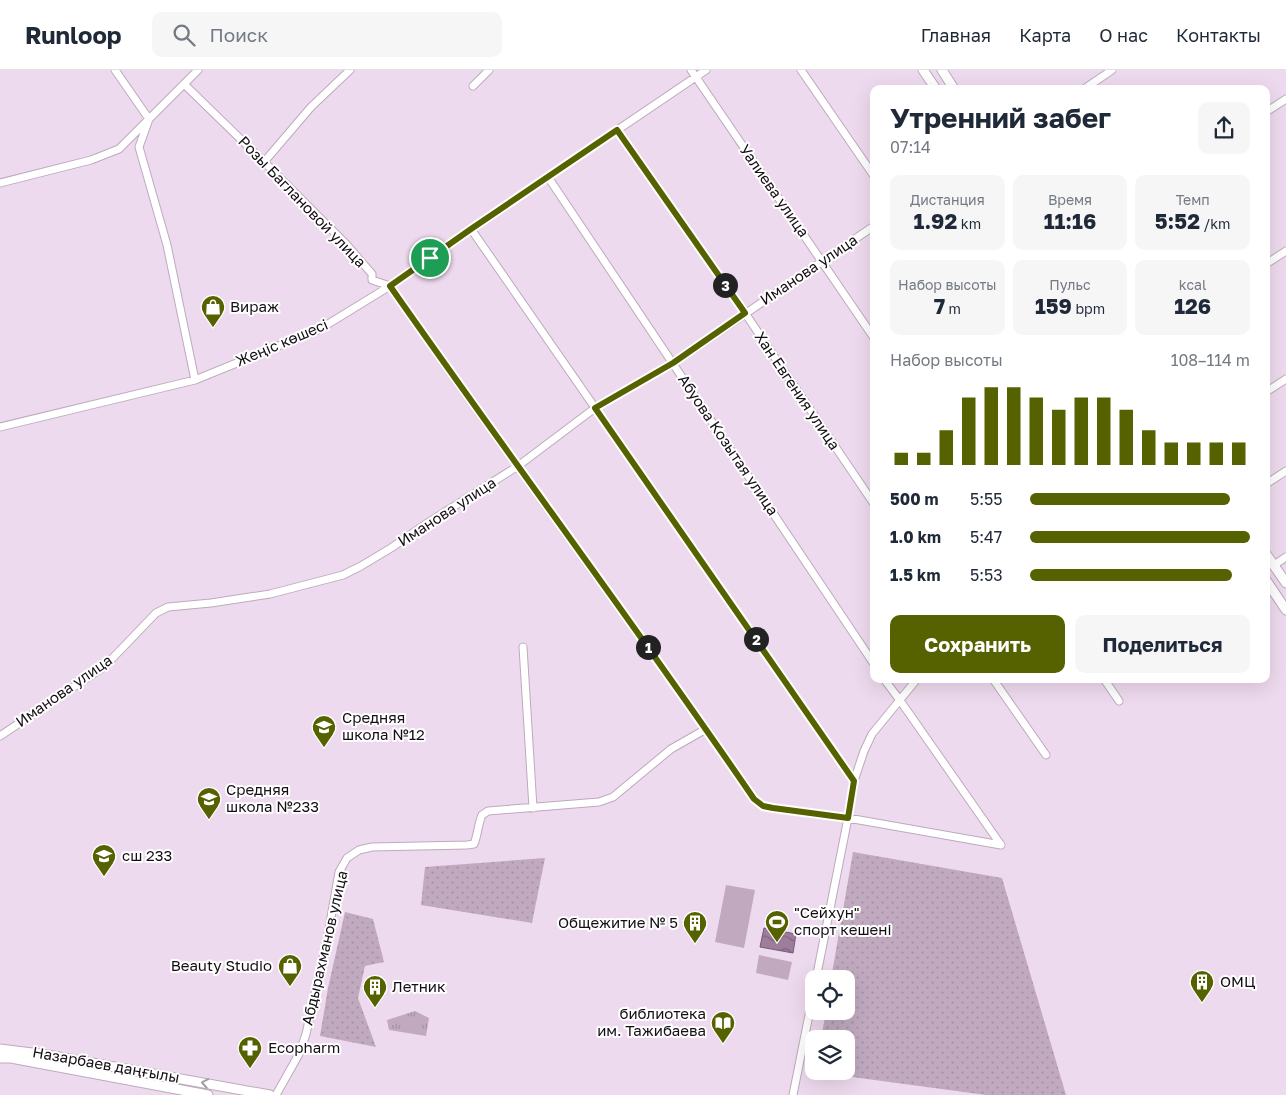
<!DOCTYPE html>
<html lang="ru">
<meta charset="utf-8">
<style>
body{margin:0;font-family:"Golos Text",sans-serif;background:#f6f6f7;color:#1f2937;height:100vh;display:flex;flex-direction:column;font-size:19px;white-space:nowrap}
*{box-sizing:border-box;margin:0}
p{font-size:16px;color:#747a83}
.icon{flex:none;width:28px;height:28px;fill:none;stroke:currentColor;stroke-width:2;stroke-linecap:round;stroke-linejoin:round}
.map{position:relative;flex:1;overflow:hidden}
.drawer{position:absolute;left:870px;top:15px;width:400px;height:598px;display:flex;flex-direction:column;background:#fff;border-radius:10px;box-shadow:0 5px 20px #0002}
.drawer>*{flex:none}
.controls{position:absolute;left:805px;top:900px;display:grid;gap:10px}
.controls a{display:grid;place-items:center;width:50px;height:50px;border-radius:10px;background:#fff;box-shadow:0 5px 20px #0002;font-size:25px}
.pin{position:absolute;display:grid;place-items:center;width:42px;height:42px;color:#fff;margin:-21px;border:2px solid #fff;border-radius:50%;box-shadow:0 1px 5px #0007}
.km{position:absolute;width:25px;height:25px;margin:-12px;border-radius:50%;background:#222;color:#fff;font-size:14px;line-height:25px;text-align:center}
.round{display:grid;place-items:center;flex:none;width:52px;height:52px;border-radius:10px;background:#f6f6f7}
.headline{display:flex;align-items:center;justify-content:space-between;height:85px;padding:0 20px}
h1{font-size:28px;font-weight:700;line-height:38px}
.stats{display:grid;grid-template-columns:repeat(3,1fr);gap:8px;height:85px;padding:5px 20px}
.stats div{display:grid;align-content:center;border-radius:10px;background:#f6f6f7;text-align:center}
.stats b{font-size:21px;font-weight:700}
.stats small{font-size:14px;font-weight:400}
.stats p{font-size:14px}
.chart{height:140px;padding:10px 20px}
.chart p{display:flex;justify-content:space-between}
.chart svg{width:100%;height:90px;margin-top:5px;stroke:#566100;stroke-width:6}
.action{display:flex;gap:10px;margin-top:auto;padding:10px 20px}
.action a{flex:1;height:58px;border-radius:10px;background:#566100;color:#fff;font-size:20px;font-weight:700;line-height:58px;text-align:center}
.action a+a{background:#f6f6f7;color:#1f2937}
ul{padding:0 20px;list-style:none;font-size:16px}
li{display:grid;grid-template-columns:80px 60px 1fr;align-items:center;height:38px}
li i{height:12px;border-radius:6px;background:#566100}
header{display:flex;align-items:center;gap:30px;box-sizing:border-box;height:70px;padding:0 25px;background:#fff;border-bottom:1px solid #e0e1e3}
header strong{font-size:24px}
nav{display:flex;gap:28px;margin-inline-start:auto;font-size:18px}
.search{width:350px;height:45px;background:#f6f6f7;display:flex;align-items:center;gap:12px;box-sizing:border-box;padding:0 18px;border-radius:10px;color:#747a83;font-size:19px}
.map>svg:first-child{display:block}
.grass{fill:url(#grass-tufts)}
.park{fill:url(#park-dots)}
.garden{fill:#c1aac0}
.water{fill:url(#water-waves);stroke:#745b74}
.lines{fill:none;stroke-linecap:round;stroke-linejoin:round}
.street-casing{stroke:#bdaabc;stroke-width:9}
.secondary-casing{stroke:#bdaabc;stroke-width:11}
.street{stroke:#fff;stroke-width:7}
.secondary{stroke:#fff;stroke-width:9}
.oneway{stroke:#a19fa1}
.route-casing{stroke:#fff;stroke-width:10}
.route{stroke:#566100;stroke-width:6}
.labels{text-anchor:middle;stroke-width:4;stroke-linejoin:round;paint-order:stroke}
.street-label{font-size:15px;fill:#150f15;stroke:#fff}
.poi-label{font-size:15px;fill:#150f15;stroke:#fff;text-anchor:start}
</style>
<header>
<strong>Runloop</strong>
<div class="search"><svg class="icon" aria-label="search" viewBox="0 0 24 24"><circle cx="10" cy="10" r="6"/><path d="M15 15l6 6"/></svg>Поиск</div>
<nav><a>Главная</a><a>Карта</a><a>О нас</a><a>Контакты</a></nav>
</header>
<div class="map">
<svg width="1286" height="1025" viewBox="0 0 1286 1025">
<defs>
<pattern id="grass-tufts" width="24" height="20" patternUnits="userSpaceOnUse" patternTransform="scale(1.25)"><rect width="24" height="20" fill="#c1aac0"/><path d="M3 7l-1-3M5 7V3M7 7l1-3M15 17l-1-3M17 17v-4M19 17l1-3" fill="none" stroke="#a591a4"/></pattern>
<pattern id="park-dots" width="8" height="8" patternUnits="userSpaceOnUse" patternTransform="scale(1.25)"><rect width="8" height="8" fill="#c1aac0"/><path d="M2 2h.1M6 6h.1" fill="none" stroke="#a591a4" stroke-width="1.8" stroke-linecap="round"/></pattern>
<pattern id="water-waves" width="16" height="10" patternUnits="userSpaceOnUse" patternTransform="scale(1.25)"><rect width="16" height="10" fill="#9d7c9c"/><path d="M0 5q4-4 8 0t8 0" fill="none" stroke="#7f647e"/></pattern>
</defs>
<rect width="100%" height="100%" fill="#eedaee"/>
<path class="grass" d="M415,941L429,948L426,966L389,960L387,950Z"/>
<path class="park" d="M853,782L1002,808L1066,1025H986L815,1002L846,1001V969H821L826,941H846V909H831Z
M545,788L532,853L421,835L425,797Z
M345,842L373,849L384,892L365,896L358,928L376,977L320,966L328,918Z"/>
<path class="garden" d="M726,815L755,820L744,878L715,872Z
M759,885L792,892L788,910L756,903Z"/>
<path class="water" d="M764,858L796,864L793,883L760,877Z"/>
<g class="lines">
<g class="street-casing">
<path id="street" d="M115,0L149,49L139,77L167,175L195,310
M691,0L874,268
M801,0L874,106
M184,14L264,92L346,174L372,204V210L390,216L452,305L706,659L754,729L763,736L773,738L848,748L1001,775
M473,16L489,0
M1084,19L1112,0
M1266,42L1286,29
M617,60L745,243L874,434
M264,92L311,37L350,0
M548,107L874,594
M0,113L91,90L119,79L198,0
M471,159L854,711
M1266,194L1286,181
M1266,322L1286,309
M0,357L195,310L320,259L390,216L471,159L706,0
M1266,414L1286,401
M1274,495L1286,487
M523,577L533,738
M884,609L899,629L1001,775
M993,609L1046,685
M1104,609L1119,631
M0,666L105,596L156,543L168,537L211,533L270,524L343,505L361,496L391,478L429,452L518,396L595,338L673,293L874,156
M816,909L848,748L854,711L864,681L872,664L917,609
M276,1025L299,984L306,964L327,870L339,802L347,788L359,780L372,777L467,775L474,774C478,764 478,754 482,745L488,741L599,732L613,727L671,679L706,659
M793,1025L814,920"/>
</g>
<g class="secondary-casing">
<path id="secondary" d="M923,0L936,19
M942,0L954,19
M1266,484L1286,513
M1266,510L1286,540
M0,979L48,985L270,1025
M0,988H11L208,1025"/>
</g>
<use href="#street" class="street"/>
<use href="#secondary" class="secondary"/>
</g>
<defs><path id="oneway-chevron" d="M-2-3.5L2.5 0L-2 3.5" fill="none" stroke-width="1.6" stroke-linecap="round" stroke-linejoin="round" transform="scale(1.25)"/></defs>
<use class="oneway" href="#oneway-chevron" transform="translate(205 1013) rotate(-170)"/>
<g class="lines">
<g class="route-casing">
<path id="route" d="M617,60L745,243L673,293L595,338L854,711L848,748L773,738L763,736L754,729C636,556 510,388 390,216L471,159Z"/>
</g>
<use href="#route" class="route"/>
</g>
<defs>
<g id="shop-pin" transform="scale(1.25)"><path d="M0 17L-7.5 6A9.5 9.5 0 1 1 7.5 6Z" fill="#566100" stroke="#fff"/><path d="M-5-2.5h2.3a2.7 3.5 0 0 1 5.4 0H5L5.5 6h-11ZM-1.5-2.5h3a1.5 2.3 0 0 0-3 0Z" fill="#fff"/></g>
<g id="school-pin" transform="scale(1.25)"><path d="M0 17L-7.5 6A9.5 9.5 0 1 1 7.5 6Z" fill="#566100" stroke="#fff"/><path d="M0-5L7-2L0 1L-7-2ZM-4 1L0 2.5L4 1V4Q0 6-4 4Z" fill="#fff"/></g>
<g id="stadium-pin" transform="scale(1.25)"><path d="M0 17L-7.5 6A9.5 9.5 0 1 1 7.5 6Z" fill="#566100" stroke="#fff"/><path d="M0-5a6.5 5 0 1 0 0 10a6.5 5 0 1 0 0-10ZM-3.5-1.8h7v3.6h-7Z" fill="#fff"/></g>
<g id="building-pin" transform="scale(1.25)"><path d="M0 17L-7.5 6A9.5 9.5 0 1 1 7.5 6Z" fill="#566100" stroke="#fff"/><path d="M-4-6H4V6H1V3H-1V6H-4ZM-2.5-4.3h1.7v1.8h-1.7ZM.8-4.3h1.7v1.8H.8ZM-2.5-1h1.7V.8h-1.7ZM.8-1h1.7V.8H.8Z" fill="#fff"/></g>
<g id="library-pin" transform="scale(1.25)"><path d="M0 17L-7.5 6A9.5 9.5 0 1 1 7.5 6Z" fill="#566100" stroke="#fff"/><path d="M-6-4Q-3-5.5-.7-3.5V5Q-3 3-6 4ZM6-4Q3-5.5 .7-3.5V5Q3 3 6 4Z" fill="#fff"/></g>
<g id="pharmacy-pin" transform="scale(1.25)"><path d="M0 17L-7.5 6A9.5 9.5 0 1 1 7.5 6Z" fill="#566100" stroke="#fff"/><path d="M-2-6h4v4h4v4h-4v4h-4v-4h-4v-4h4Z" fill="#fff"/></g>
</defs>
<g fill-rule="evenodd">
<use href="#shop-pin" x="213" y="237"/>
<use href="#school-pin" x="324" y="657"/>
<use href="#school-pin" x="209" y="729"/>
<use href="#school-pin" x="104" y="786"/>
<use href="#stadium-pin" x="777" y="852"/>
<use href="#building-pin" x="695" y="853"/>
<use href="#shop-pin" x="290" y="896"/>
<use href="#building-pin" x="1202" y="912"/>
<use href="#building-pin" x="375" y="917"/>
<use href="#library-pin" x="723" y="953"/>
<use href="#pharmacy-pin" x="250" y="978"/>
</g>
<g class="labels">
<g class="street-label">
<text transform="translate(774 121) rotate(55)" y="5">Уалиева улица</text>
<text transform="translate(302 132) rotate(46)" y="5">Розы Баглановой улица</text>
<text transform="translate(809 200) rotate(-34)" y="5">Иманова улица</text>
<text transform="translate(282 273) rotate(-23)" y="5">Жеңіс көшесі</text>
<text transform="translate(797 321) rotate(56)" y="5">Хан Евгения улица</text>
<text transform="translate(728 375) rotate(56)" y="5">Абуова Козытая улица</text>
<text transform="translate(447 442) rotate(-33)" y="5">Иманова улица</text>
<text transform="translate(64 621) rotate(-35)" y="5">Иманова улица</text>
<text transform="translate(325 878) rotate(-77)" y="5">Абдырахманов улица</text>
<text transform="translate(106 995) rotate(10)" y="5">Назарбаев даңғылы</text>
</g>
<g class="poi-label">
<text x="230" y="242">Вираж</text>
<text x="342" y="653">Средняя<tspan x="342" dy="17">школа №12</tspan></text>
<text x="226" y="725">Средняя<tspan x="226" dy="17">школа №233</tspan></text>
<text x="122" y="791">сш 233</text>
<text x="794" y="848">"Сейхун"<tspan x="794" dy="17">спорт кешені</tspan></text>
<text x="678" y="858" text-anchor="end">Общежитие № 5</text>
<text x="272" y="901" text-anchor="end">Beauty Studio</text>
<text x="1220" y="917">ОМЦ</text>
<text x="392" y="922">Летник</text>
<text x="706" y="949" text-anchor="end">библиотека<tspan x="706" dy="17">им. Тажибаева</tspan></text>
<text x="268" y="983">Ecopharm</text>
</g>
</g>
</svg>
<div class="controls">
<a><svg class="icon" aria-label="locate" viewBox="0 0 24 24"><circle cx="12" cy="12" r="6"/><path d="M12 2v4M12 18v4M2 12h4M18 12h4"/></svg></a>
<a><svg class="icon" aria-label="layers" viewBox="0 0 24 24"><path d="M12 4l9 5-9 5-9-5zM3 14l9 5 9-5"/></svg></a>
</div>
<div class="pin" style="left:430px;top:188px;background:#1e9e55"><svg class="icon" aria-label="arrive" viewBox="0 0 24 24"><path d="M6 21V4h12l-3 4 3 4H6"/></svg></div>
<b class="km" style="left:648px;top:577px">1</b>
<b class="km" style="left:756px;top:569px">2</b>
<b class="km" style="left:725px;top:215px">3</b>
<section class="drawer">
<div class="headline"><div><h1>Утренний забег</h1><p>07:14</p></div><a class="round"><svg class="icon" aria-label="share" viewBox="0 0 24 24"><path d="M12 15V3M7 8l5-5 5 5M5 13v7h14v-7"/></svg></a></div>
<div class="stats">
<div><p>Дистанция</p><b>1.92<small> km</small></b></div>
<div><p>Время</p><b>11:16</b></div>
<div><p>Темп</p><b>5:52<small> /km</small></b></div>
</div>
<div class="stats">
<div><p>Набор высоты</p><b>7<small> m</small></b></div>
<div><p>Пульс</p><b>159<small> bpm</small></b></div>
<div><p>kcal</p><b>126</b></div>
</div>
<div class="chart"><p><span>Набор высоты</span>108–114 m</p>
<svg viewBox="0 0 160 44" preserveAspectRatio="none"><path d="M5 44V38M15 44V38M25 44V27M35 44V11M45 44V6M55 44V6M65 44V11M75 44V17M85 44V11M95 44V11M105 44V17M115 44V27M125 44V33M135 44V33M145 44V33M155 44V33"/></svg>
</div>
<ul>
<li><b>500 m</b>5:55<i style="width:91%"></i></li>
<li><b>1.0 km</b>5:47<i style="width:100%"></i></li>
<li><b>1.5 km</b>5:53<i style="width:92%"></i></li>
</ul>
<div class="action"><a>Сохранить</a><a>Поделиться</a></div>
</section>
</div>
